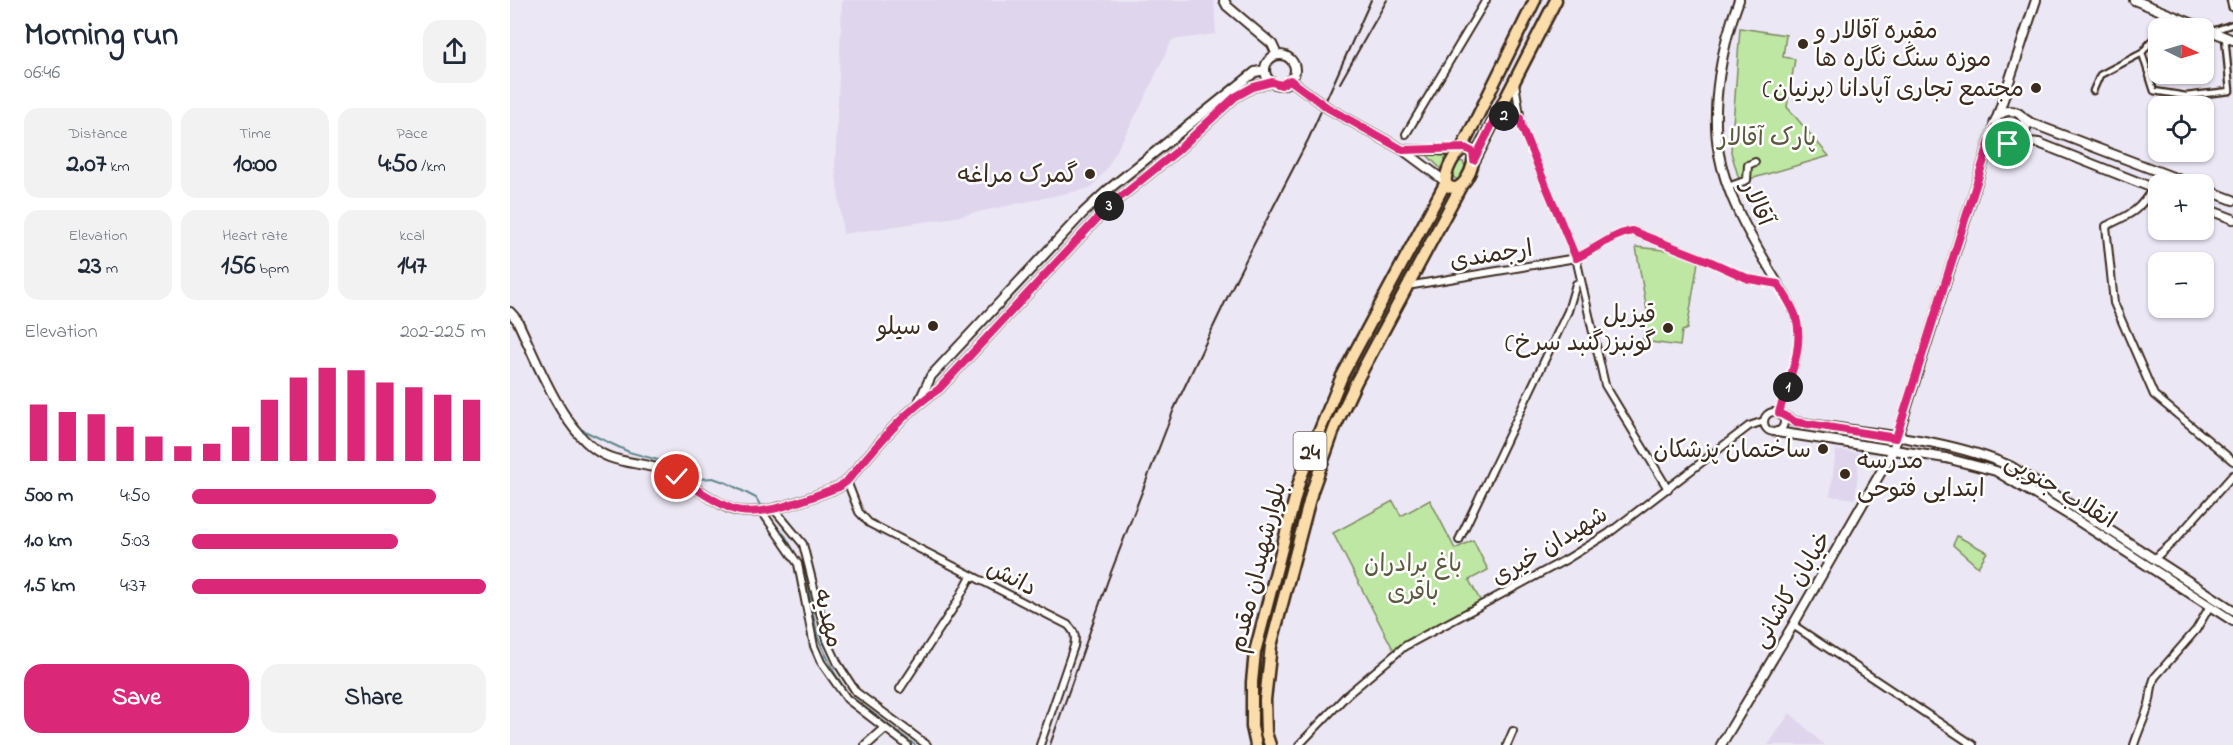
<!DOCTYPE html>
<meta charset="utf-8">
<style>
body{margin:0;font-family:"Indie Flower","Playpen Sans Arabic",sans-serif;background:#f2f2f3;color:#1f2937;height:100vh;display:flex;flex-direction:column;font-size:22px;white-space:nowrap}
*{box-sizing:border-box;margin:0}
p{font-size:20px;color:#747a83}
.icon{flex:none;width:33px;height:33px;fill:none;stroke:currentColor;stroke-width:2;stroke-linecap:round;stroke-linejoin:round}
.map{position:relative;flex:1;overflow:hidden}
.panel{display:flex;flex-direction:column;background:#fff;width:510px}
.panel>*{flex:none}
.needle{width:39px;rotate:95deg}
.buttons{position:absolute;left:1638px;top:18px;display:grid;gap:12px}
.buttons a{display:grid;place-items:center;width:66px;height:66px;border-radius:12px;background:#fff;box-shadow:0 2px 4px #0004;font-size:30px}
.pin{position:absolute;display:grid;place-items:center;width:51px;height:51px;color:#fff;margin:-26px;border:3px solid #fff;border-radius:50%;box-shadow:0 2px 6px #0007}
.km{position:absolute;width:30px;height:30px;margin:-15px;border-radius:50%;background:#222;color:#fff;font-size:16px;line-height:30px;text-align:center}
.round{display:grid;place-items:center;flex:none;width:63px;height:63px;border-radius:18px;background:#f2f2f3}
.headline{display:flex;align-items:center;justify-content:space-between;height:102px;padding:0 24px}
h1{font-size:33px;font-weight:700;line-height:45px}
.figures{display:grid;grid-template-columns:repeat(3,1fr);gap:9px;height:102px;padding:6px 24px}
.figures div{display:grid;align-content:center;border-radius:15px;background:#f2f2f3;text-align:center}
.figures b{font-size:26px;font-weight:700}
.figures small{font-size:16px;font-weight:400}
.figures p{font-size:16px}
.chart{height:168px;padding:12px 24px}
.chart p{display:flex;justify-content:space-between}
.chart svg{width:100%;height:108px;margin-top:6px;stroke:#db2777;stroke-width:6}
.cta{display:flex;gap:12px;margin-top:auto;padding:12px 24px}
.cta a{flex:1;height:69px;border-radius:18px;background:#db2777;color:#fff;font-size:24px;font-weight:700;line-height:69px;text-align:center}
.cta a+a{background:#f2f2f3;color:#1f2937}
ul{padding:0 24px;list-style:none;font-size:20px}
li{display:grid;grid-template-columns:96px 72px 1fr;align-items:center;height:45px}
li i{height:15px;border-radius:8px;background:#db2777}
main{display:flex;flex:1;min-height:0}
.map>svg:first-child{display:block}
.built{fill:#dfd6ee}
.green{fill:#bee7a3;stroke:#7c8860;stroke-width:1.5}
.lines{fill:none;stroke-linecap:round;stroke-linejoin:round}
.stream{stroke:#61888e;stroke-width:2}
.pedestrian-casing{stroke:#3b2a1e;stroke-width:9}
.minor-casing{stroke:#3b2a1e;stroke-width:10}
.tertiary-casing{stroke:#3b2a1e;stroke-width:12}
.primary-casing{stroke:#3b2a1e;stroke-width:15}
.pedestrian{stroke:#fff;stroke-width:4.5}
.minor{stroke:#fff;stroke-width:6}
.tertiary{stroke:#fff;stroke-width:8}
.primary{stroke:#fbdcab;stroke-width:10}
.rail{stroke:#3b2a1e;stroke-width:2}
.tertiary-bridge-casing{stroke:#3b2a1e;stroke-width:12;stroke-linecap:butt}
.tertiary-bridge{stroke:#fff;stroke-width:8}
.route-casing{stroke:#fff;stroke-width:12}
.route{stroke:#db2777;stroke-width:8}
.poi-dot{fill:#3b2a1e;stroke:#fff;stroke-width:2}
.labels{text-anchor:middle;stroke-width:5;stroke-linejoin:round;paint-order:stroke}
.shield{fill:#fff;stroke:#766a62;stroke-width:1.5}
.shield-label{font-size:22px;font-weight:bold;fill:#3b2a1e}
.poi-label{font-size:24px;fill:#3b2a1e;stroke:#fff;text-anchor:end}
.park-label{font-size:24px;fill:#5c593f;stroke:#fff}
.street-label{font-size:24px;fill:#3b2a1e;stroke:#fff}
</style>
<main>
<section class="panel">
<div class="headline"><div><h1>Morning run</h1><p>06:46</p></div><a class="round"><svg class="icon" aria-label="share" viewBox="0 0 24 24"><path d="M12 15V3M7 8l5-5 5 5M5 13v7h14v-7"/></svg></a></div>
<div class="figures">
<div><p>Distance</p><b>2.07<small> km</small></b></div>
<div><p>Time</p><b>10:00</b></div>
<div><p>Pace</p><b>4:50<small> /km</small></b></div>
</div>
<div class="figures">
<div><p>Elevation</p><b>23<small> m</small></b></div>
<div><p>Heart rate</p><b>156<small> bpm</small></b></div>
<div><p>kcal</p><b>147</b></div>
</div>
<div class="chart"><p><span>Elevation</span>202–225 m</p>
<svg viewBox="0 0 160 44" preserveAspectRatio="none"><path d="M5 44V21M15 44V24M25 44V25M35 44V30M45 44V34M55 44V38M65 44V37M75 44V30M85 44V19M95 44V10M105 44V6M115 44V7M125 44V12M135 44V14M145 44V17M155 44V19"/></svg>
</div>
<ul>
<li><b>500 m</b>4:50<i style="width:83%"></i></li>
<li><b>1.0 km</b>5:03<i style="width:70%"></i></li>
<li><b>1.5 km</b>4:37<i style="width:100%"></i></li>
</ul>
<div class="cta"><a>Save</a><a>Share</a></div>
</section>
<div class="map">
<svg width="1723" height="745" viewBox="0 0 1723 745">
<rect width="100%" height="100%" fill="#ece7f5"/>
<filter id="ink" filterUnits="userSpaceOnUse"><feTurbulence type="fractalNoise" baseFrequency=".0167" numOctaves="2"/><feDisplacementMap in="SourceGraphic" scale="12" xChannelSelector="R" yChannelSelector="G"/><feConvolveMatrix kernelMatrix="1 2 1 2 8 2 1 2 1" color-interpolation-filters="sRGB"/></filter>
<g filter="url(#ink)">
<path class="built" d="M334,0H704L706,34L662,40L631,106L596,170L581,188L440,218L333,234L325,166L332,2Z
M1326,450L1350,453L1345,499L1320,496Z
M1280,713L1314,745H1258Z"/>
<path class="green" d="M1230,28L1276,35L1273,57L1285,59L1277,107L1319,156L1237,180L1231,186L1221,152Z
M1491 127a8 8 0 1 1 16 0a8 8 0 1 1-16 0Z
M916,154L939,157L932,170Z
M948,161L953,162L956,167L948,180L944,178L942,173Z
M1126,247L1163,251L1188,262L1177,329L1172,331L1170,346L1133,341L1137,311Z
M920,500L945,549L963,540L978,570L959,580L971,602L883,649L823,533L883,501L891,516Z
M1447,536L1477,552L1468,567L1443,545Z"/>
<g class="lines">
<path class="stream" d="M68,428L119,452L166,465L189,479L203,478L217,483L246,498L253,510
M264,523L276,537L295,571L308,638L324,672L339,695L405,745"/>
<g class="pedestrian-casing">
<path id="pedestrian" d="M1720,0L1722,8
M1670,28L1681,24
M1703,31L1723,24
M1632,53L1644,91L1676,96L1720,91L1715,37
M1583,91L1590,75L1632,53L1642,40L1648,37"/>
</g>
<g class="minor-casing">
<path id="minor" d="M1005,83L1012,128L1066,258L1095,385L1158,489
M986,117L1001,116L1010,118
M896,134L976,0
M1218,187L1237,180L1238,165L1245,162
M1643,188C1628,212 1621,214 1596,226L1604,303L1644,395L1723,461
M1257,264C1266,281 1280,298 1286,317C1295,349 1278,383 1269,413
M900,282L903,285L1066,258C1085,250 1100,235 1122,231L1199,261L1239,279L1268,284
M1254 422a10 10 0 1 1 20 0a10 10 0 1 1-20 0Z
M337,481L349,512L359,523L558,625C565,632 566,636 564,646L530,745
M264,509L293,544L317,640L328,664L346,692L417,745
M251,510L288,564L304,646L311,662L337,699L397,745
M949,540L1058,311L1066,284
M1644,559L1663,542L1723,475
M1283,625L1463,745
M390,689L446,604L461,576
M789,745L837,695L895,646L1057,559L1099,533L1239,426L1254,421
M997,745L1003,731
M1624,745C1628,732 1634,720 1638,707C1642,697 1640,687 1645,677L1686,630L1700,606"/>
</g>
<g class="tertiary-casing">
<path id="tertiary" d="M714,0L717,6L762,44L767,55
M1229,0C1212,44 1200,107 1209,154C1216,193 1237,231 1257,264
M1624,0L1723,40
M755 70a15 15 0 1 1 30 0a15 15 0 1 1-30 0Z
M780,80L806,99
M818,108L893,150
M1484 127a16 16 0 1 1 32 0a16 16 0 1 1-32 0Z
M1512,117L1521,123L1681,184
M1487,118L1526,0
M1509,141L1529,143L1648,190
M936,182L893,150H951
M1694,189L1723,200
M1694,208L1723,219
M0,312L7,320C27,361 55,440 99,457C117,464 136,463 156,471C178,481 197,498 219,508C249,521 300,497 329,487L337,481C365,448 392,413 429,389L597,208L666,152L725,97L743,87L762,82
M410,400L421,376L573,213L599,189L745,72L755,70
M1272,415L1286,422C1355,433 1438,438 1502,467L1723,610
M1267,432L1436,458L1486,471L1559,515L1723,621
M356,745L374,729
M1211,745L1283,625L1383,451L1484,128"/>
</g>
<g class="primary-casing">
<path id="primary" d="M955,148L963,152C967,164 951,200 936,184C934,173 944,152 955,148Z
M951,150L1025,0
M964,160L1046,0
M746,745L742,727V682L745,652L790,479L832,376L936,182
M760,745L756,733L755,700L761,646L802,491L825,427L846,382L951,186"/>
</g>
<use href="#pedestrian" class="pedestrian"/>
<use href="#minor" class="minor"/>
<use href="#tertiary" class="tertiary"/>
<use href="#primary" class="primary"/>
<path class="rail" d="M830,83L877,0
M540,745L598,580L664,409L728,275L798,140L861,0"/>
<g class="tertiary-bridge-casing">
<path id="tertiary-bridge" d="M806,99L818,108"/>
</g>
<use href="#tertiary-bridge" class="tertiary-bridge"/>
</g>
</g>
<g class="lines" filter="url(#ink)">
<g class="route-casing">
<path id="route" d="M167,477C184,487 201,500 220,508C250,521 300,497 329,487L337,481C365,448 392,413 429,389L597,208L666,152L725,97L743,87L762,82L771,85L780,80L818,108L893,150L955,148L963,152L964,160L986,117L1001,116L1010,118L1012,128L1066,258C1085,250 1100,235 1122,231L1199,261L1239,279L1268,284C1274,294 1282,305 1286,317C1295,349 1277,383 1269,413L1286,422L1386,438L1484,128L1490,140L1498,144"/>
</g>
<use href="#route" class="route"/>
</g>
<g class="poi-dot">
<circle cx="1293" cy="44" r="6"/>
<circle cx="1526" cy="88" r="6"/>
<circle cx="580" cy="174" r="6"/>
<circle cx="423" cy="326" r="6"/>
<circle cx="1158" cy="328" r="6"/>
<circle cx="1313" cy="449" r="6"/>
<circle cx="1335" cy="474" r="6"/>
</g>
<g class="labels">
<rect class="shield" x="783.5" y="432" width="33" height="38" rx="4.5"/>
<g class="shield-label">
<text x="800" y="459">24</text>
</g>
<g class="poi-label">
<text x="1305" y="38" text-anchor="start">مقبره آقالار و<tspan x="1305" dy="28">موزه سنگ نگاره ها</tspan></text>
<text x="1514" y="96">مجتمع تجاری آپادانا (پرنیان)</text>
<text x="568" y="182">گمرک مراغه</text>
<text x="1146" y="322">قیزیل<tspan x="1146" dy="28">گونبز(گنبد سرخ)</tspan></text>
<text x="411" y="334">سیلو</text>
<text x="1301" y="457">ساختمان پزشکان</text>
<text x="1347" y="468" text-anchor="start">مدرسه<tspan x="1347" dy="28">ابتدایی فتوحی</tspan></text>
</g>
<g class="park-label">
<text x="1257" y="145">پارک آقالار</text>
<text x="903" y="571">باغ برادران<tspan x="903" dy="28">باقری</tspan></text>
</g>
<g class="street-label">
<text transform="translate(1248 203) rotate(66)" y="8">آقالار</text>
<text transform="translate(981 254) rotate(-9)" y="8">ارجمندی</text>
<text transform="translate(1551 490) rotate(31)" y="8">انقلاب جنوبی</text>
<text transform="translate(1039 545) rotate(-31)" y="8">شهیدان خیری</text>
<text transform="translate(747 567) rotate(-76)" y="8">بلوارشهیدان مقدم</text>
<text transform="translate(502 577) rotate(27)" y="8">دانش</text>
<text transform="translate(1281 589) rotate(-59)" y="8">خیابان کاشانی</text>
<text transform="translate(319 618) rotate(76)" y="8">مهدیه</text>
</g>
</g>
</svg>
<div class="buttons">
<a><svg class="needle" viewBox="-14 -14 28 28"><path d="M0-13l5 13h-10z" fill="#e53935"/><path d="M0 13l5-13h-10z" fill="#747a83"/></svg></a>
<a><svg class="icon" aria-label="locate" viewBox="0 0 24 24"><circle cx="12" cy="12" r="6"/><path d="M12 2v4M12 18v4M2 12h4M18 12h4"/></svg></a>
<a>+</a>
<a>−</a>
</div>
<div class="pin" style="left:1498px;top:144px;background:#1e9e55"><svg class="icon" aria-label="arrive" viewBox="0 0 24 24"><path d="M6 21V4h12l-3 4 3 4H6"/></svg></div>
<div class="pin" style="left:167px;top:477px;background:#d93025"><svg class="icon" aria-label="check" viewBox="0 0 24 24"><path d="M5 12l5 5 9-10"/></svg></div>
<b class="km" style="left:1278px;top:387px">1</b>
<b class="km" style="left:994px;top:116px">2</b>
<b class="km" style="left:599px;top:206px">3</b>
</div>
</main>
